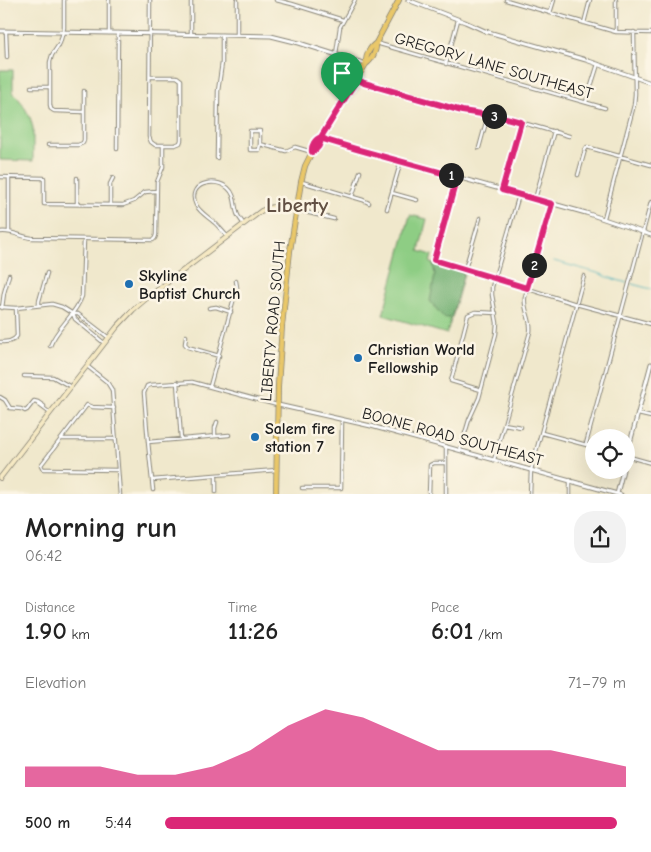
<!DOCTYPE html>
<meta charset="utf-8">
<style>
body{margin:0;font-family:"Comic Neue",sans-serif;background:#f2f2f2;color:#222;height:100vh;display:flex;flex-direction:column;font-size:19px;white-space:nowrap}
*{box-sizing:border-box;margin:0}
p{font-size:16px;color:#767676}
.icon{flex:none;width:28px;height:28px;fill:none;stroke:currentColor;stroke-width:2;stroke-linecap:round;stroke-linejoin:round}
.map{position:relative;height:494px;overflow:hidden}
.details{display:flex;flex-direction:column;background:#fff;flex:1}
.details>*{flex:none}
.tools{position:absolute;left:585px;top:429px;display:grid;gap:10px}
.tools a{display:grid;place-items:center;width:50px;height:50px;border-radius:50%;background:#fff;box-shadow:0 5px 20px #0002;font-size:25px}
.pin{position:absolute;display:grid;place-items:center;width:42px;height:42px;color:#fff;margin:-51px -21px;border-radius:50% 50% 50% 0;rotate:-45deg;box-shadow:0 0 5px #0007}
.pin .icon{rotate:45deg}
.km{position:absolute;width:25px;height:25px;margin:-12px;border-radius:50%;background:#222;color:#fff;font-size:14px;line-height:25px;text-align:center}
.round{display:grid;place-items:center;flex:none;width:52px;height:52px;border-radius:20px;background:#f2f2f2}
.headline{display:flex;align-items:center;justify-content:space-between;height:85px;padding:0 25px}
h1{font-size:28px;font-weight:800;line-height:38px}
.figures{display:grid;grid-template-columns:repeat(3,1fr);gap:8px;height:85px;padding:5px 25px}
.figures div{display:grid;align-content:center}
.figures b{font-size:25px;font-weight:800}
.figures small{font-size:14px;font-weight:400}
.figures p{font-size:14px}
.chart{height:140px;padding:10px 25px}
.chart p{display:flex;justify-content:space-between}
.chart svg{width:100%;height:90px;margin-top:5px;fill:#db2777;opacity:.7}
ul{padding:0 25px;list-style:none;font-size:16px}
li{display:grid;grid-template-columns:80px 60px 1fr;align-items:center;height:38px}
li i{height:12px;border-radius:6px;background:#db2777}
.map>svg:first-child{display:block}
.green{fill:#8ecd84;stroke:#557450}
.forest{fill:#72b072;stroke:#476647}
.lines{fill:none;stroke-linecap:round;stroke-linejoin:round}
.stream{stroke:#3eaeb9;stroke-width:1}
.minor-casing{stroke:#868274;stroke-width:4.5}
.tertiary-casing{stroke:#868274;stroke-width:5}
.secondary-casing{stroke:#868274;stroke-width:5.5}
.primary-casing{stroke:#868274;stroke-width:6}
.minor{stroke:#fff;stroke-width:2.5}
.tertiary{stroke:#fff;stroke-width:3}
.secondary{stroke:#f6e9c3;stroke-width:4}
.primary{stroke:#e9c769;stroke-width:4.5}
.route-casing{stroke:#fff;stroke-width:10}
.route{stroke:#db2777;stroke-width:6}
.poi-dot{fill:#1f6fb2;stroke:#fcf5e5;stroke-width:2}
.labels{text-anchor:middle;stroke-width:5;stroke-linejoin:round;paint-order:stroke}
.street-label{font-size:16px;fill:#1c1c1c;stroke:#fcf5e5}
.poi-label{font-size:16px;font-weight:bold;fill:#1c1c1c;stroke:#fcf5e5;text-anchor:start}
.district-label{font-size:21px;font-weight:bold;fill:#625044;stroke:#fcf5e5}
</style>
<div class="map">
<svg width="651" height="495" viewBox="0 0 651 495">
<rect width="100%" height="100%" fill="#fcf5e5"/>
<filter id="ink" filterUnits="userSpaceOnUse"><feTurbulence type="fractalNoise" baseFrequency=".02" numOctaves="2"/><feDisplacementMap in="SourceGraphic" scale="10" xChannelSelector="R" yChannelSelector="G"/><feConvolveMatrix kernelMatrix="1 2 1 2 8 2 1 2 1" color-interpolation-filters="sRGB"/></filter>
<filter id="wash" filterUnits="userSpaceOnUse"><feTurbulence type="fractalNoise" baseFrequency=".0096" numOctaves="4" result="noise"/><feDisplacementMap in="SourceGraphic" scale="20" xChannelSelector="R" yChannelSelector="G"/><feGaussianBlur stdDeviation="1.12" result="paint"/><feColorMatrix in="noise" values="0 0 0 0 0 0 0 0 0 0 0 0 0 0 0 0 0 1.4 0 .05"/><feComposite in="paint" operator="in"/></filter>
<g filter="url(#wash)">
<rect width="100%" height="100%" fill="#f0e8cc"/>
<path class="green" d="M0,70H13V92L22,103L30,117L33,128V161L0,160Z
M410,215L427,219L419,251L432,255L430,263L464,273L447,334L383,315Z"/>
<path class="forest" d="M433,264L464,273L452,318H444L430,301L435,275Z"/>
<g class="lines">
<path class="stream" d="M554,261L601,274L607,277L627,283
M632,284L651,289"/>
</g>
</g>
<g filter="url(#ink)">
<g class="lines">
<g class="minor-casing">
<path id="minor" d="M64,0V28L60,43L52,55L50,62V105L51,109L54,111L84,112
M109,0V33
M237,0V35
M276,0L292,4L343,20
M506,0L616,32L651,33
M616,0V32
M550,13L554,0
M584,23L590,0
M6,31L7,57
M191,34V0
M376,43L605,108
M336,54L340,27L355,0
M446,64L458,20
M150,77H177L181,80V140L180,143L175,145H155L151,142L149,137L150,0
M357,79L364,83L462,111L502,117L569,136
M31,87H50
M586,102L598,64
M260,144L259,150H250V131H260V144L286,151L295,147L312,152
M48,145H78L83,143L84,140V91
M479,148L488,115
M117,149L118,33
M217,158L218,91L222,63V35
M578,175L585,150L587,147L651,165
M0,177L44,178V204L123,205L134,201L145,192L156,191
M457,177L434,260L435,261L465,269L576,304L651,324
M302,182L363,200L369,203
M502,189L521,122
M392,193L417,200
M352,197L360,172
M535,199L554,131
M77,204V178
M110,205V184L113,178
M387,209L401,161
M297,210L334,219
M604,218L634,105L635,94L634,32
M9,231V178
M0,232C12,230 20,237 32,238L153,240L155,238L156,235L157,182L163,167V145
M227,236C223,232 220,228 216,224C210,218 200,213 196,205C186,184 214,176 228,188C236,195 234,204 237,213C238,217 241,220 243,223
M465,269L480,218
M39,305V301L47,273
M0,307L16,308L52,304L62,307L73,314H78L109,338
M2,308L4,293L9,275
M209,308L216,307L231,312
M73,314L75,319L104,343
M186,336L185,344L188,347L219,356
M0,342C7,342 13,342 17,336L16,308
M50,346C57,327 76,315 82,296L84,239
M87,366L107,382L112,390L120,495
M24,376L53,377L71,387
M177,382L181,439
M210,386L237,287L236,281
M481,390L451,381L468,315L475,312L496,313
M0,397L5,400L10,408L21,409L25,411L27,410L34,401L38,402
M44,407V406L38,402V404L50,413
M114,408L92,407L87,405L41,465L43,469H47L118,470
M638,414L651,417
M504,424L521,427
M542,433L594,447
M215,436V428L217,422
M62,439H115
M148,442L229,435
M586,444L651,202
M460,450L469,420L479,398L496,334L497,323L492,295V287L519,195
M626,456L651,463
M494,460L530,332C532,319 523,310 525,297L552,204
M216,475V492
M152,480L277,470
M570,480V495
M302,488H341L342,420
M153,490L148,442L144,393L147,386L150,385L192,382L277,405
M429,495L430,465L434,463H446
M446,495V446
M530,495L531,470L584,276"/>
</g>
<g class="tertiary-casing">
<path id="tertiary" d="M408,0L465,22L485,31L586,60L651,83
M0,31L271,36L299,43L366,64
M321,137L326,140L356,149L586,213L651,235
M278,405L371,426L621,495
M626,458L651,364
M617,494L623,470"/>
</g>
<g class="secondary-casing">
<path id="secondary" d="M0,478L117,327L133,310L147,298L261,211C273,205 283,205 296,209"/>
</g>
<g class="primary-casing">
<path id="primary" d="M366,64C365,56 370,47 376,43
M312,152C318,149 321,143 321,137
M276,495L278,386L282,326L290,251L301,182L305,166L312,152L311,148L317,138L321,137L366,64C372,60 377,50 376,43L399,0"/>
</g>
<use href="#minor" class="minor"/>
<use href="#tertiary" class="tertiary"/>
<use href="#secondary" class="secondary"/>
<use href="#primary" class="primary"/>
</g>
</g>
<g class="lines" filter="url(#ink)">
<g class="route-casing">
<path id="route" d="M342,103L321,137C321,143 318,149 312,152C311,146 315,139 321,137L326,140L356,149L457,177L434,260L527,288L552,204L502,190L521,122L502,117L462,111L364,83L357,79L342,103"/>
</g>
<use href="#route" class="route"/>
</g>
<g class="poi-dot">
<circle cx="129" cy="284" r="5"/>
<circle cx="358" cy="358" r="5"/>
<circle cx="255" cy="437" r="5"/>
</g>
<g class="labels">
<g class="street-label">
<text transform="translate(494 65) rotate(16)" y="6">GREGORY LANE SOUTHEAST</text>
<text transform="translate(272 321) rotate(-85)" y="6">LIBERTY ROAD SOUTH</text>
<text transform="translate(453 436) rotate(15)" y="6">BOONE ROAD SOUTHEAST</text>
</g>
<g class="poi-label">
<text x="139" y="281">Skyline<tspan x="139" dy="18">Baptist Church</tspan></text>
<text x="368" y="355">Christian World<tspan x="368" dy="18">Fellowship</tspan></text>
<text x="265" y="434">Salem fire<tspan x="265" dy="18">station 7</tspan></text>
</g>
<g class="district-label">
<text x="297" y="212">Liberty</text>
</g>
</g>
</svg>
<div class="tools">
<a><svg class="icon" aria-label="locate" viewBox="0 0 24 24"><circle cx="12" cy="12" r="6"/><path d="M12 2v4M12 18v4M2 12h4M18 12h4"/></svg></a>
</div>
<div class="pin" style="left:342px;top:103px;background:#1e9e55"><svg class="icon" aria-label="arrive" viewBox="0 0 24 24"><path d="M6 21V4h12l-3 4 3 4H6"/></svg></div>
<b class="km" style="left:451px;top:175px">1</b>
<b class="km" style="left:534px;top:265px">2</b>
<b class="km" style="left:494px;top:116px">3</b>
</div>
<section class="details">
<div class="headline"><div><h1>Morning run</h1><p>06:42</p></div><a class="round"><svg class="icon" aria-label="share" viewBox="0 0 24 24"><path d="M12 15V3M7 8l5-5 5 5M5 13v7h14v-7"/></svg></a></div>
<div class="figures">
<div><p>Distance</p><b>1.90<small> km</small></b></div>
<div><p>Time</p><b>11:26</b></div>
<div><p>Pace</p><b>6:01<small> /km</small></b></div>
</div>
<div class="chart"><p><span>Elevation</span>71–79 m</p>
<svg viewBox="0 0 160 44" preserveAspectRatio="none"><path d="M0 44V34L10 34L20 34L30 38L40 38L50 34L60 26L70 14L80 6L90 10L100 18L110 26L120 26L130 26L140 26L150 30L160 34V44z"/></svg>
</div>
<ul>
<li><b>500 m</b>5:44<i style="width:98%"></i></li>
</ul>
</section>
